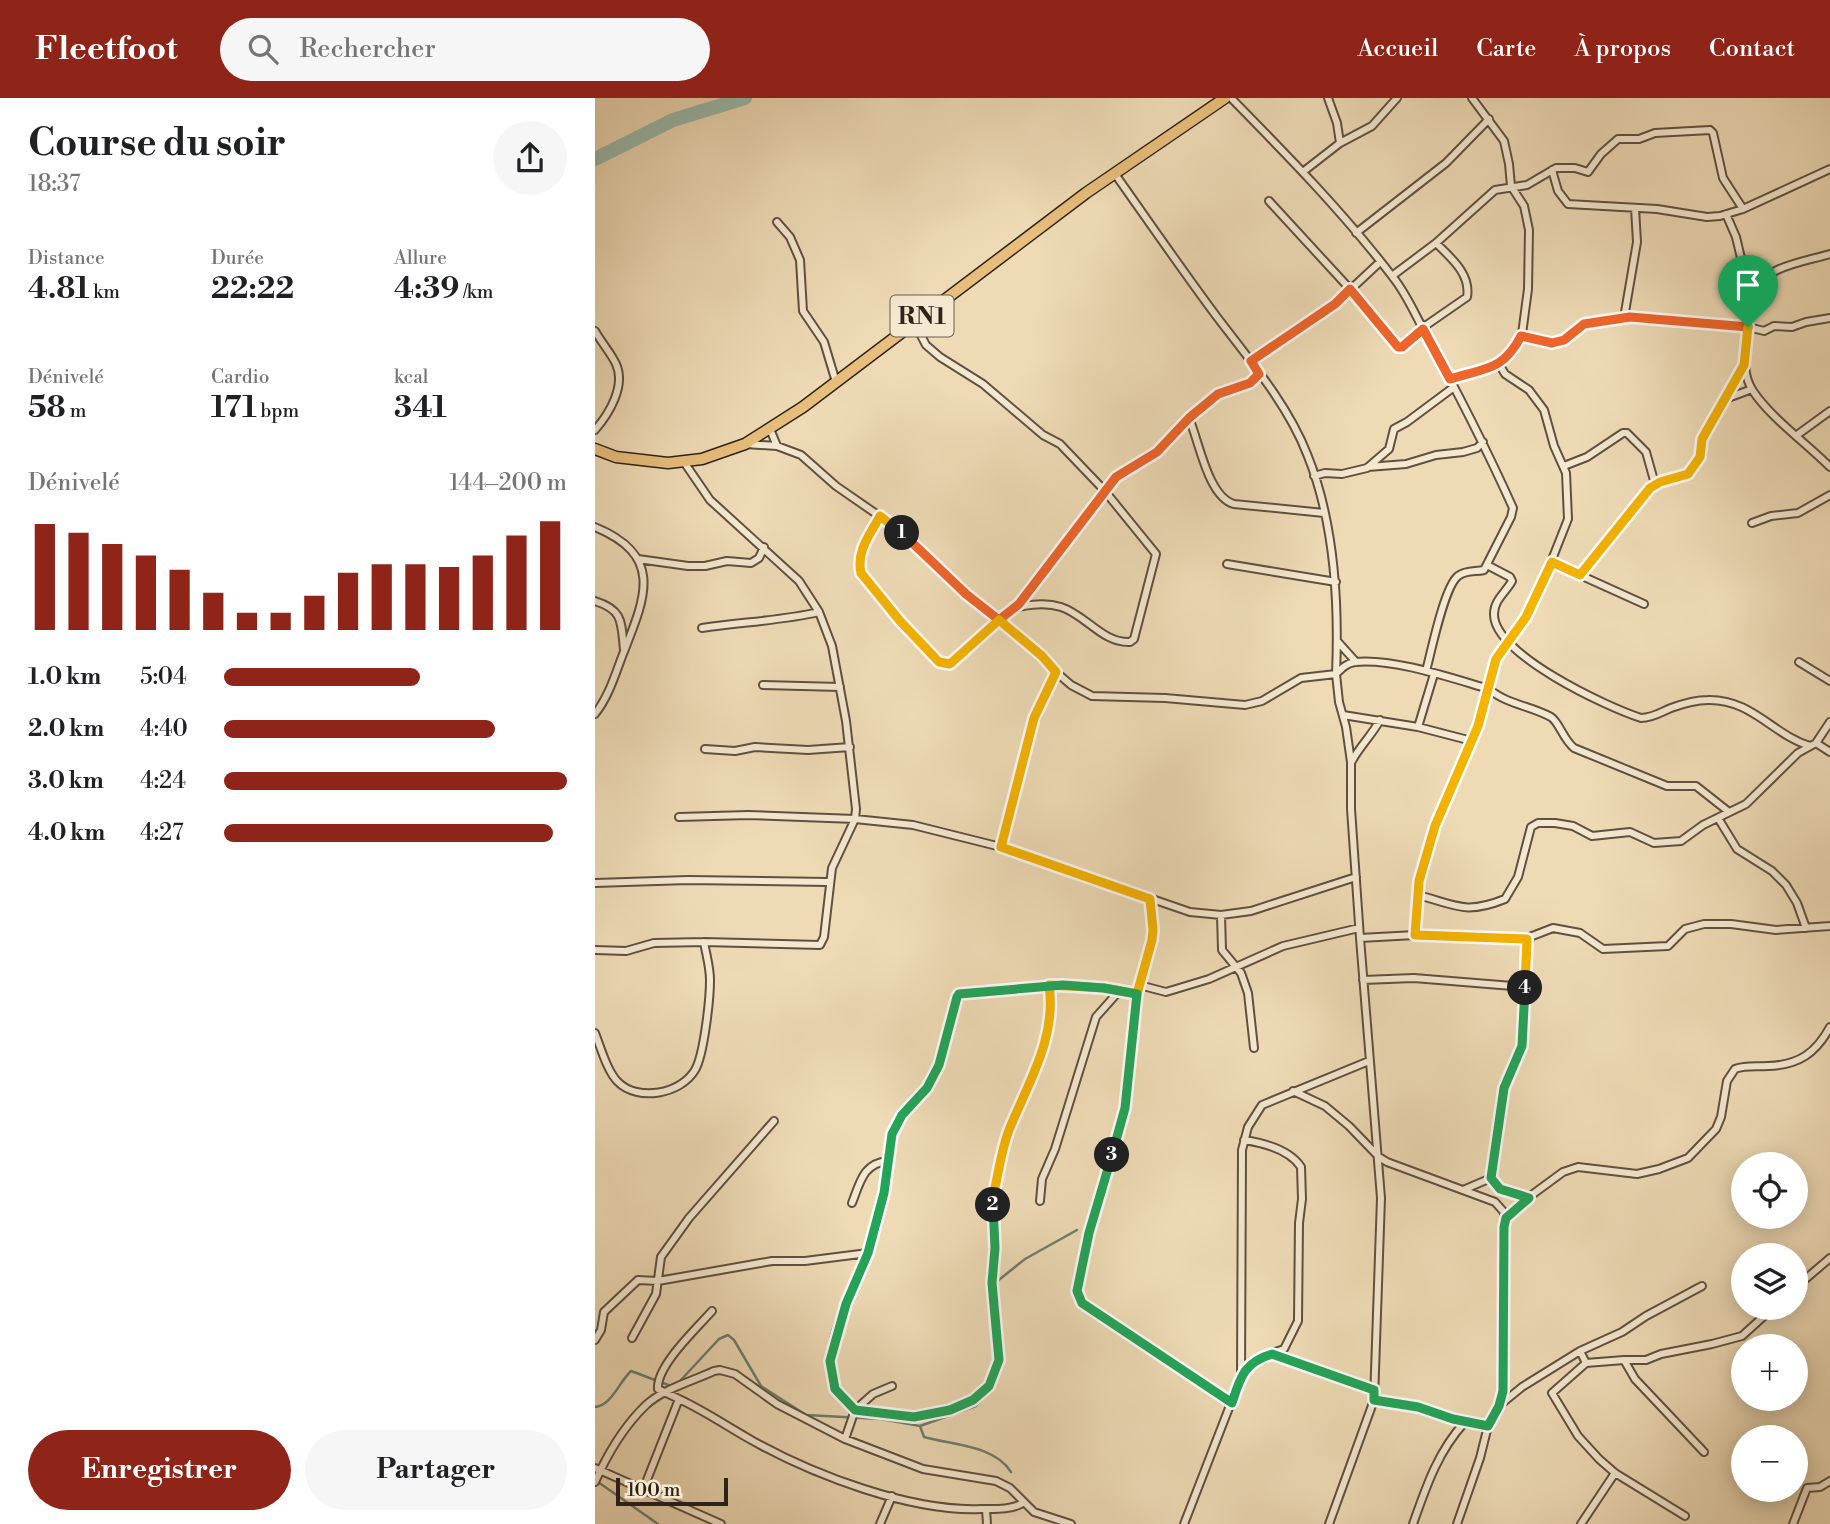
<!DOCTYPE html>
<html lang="fr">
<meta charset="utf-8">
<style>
body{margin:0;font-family:"Libre Bodoni",serif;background:#f6f6f6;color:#202124;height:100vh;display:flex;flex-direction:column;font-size:26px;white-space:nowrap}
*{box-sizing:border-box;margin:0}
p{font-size:23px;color:#757577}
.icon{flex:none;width:38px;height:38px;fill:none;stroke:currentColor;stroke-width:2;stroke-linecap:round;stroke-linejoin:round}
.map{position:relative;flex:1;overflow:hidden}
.sheet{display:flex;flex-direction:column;background:#fff;width:595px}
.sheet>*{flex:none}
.tools{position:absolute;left:1136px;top:1054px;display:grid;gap:14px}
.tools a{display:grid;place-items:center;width:77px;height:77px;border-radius:50%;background:#fff;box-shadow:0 4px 18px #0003;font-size:35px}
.scale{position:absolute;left:21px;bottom:18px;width:112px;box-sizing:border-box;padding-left:7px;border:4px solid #302218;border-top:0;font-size:19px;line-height:24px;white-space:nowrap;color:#302218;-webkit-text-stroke:5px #f4e8d0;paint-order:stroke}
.pin{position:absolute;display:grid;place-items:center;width:60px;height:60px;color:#fff;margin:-72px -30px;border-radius:50% 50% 50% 0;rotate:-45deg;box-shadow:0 0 7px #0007}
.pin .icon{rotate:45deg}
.km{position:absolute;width:35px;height:35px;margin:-18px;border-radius:50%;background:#222;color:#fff;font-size:19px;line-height:35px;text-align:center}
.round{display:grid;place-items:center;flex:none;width:74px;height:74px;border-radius:37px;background:#f6f6f6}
.headline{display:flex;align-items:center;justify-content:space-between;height:119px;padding:0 28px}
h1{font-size:38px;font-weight:700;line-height:52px}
.figures{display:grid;grid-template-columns:repeat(3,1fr);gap:10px;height:119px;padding:7px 28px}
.figures div{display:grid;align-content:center}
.figures b{font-size:30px;font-weight:700}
.figures small{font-size:19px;font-weight:400}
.figures p{font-size:19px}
.chart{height:196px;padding:14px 28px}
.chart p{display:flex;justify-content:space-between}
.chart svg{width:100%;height:126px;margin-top:7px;stroke:#8f2418;stroke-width:6}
.primary-button{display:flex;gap:14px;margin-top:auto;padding:14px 28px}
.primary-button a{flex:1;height:80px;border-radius:42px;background:#8f2418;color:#fff;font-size:28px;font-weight:700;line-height:80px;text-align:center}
.primary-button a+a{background:#f6f6f6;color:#202124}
ul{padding:0 28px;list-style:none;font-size:23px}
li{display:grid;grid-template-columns:112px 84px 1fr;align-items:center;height:52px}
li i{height:18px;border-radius:9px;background:#8f2418}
header{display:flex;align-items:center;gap:42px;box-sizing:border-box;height:98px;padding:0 35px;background:#8f2418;color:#fff}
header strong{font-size:33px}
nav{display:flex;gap:38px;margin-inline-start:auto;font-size:24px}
.search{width:490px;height:63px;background:#f6f6f6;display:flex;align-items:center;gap:18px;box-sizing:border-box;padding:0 24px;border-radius:38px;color:#757577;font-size:26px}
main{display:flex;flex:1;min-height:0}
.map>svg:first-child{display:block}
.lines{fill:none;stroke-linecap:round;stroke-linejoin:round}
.stream{stroke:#6f7e71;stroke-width:2.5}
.river{stroke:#99bbad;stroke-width:14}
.minor-casing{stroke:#605040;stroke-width:10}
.trunk-casing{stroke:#302218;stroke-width:13}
.minor{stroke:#f4e8d0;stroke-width:6}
.trunk{stroke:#e7be7b;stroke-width:10}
.split-1-casing{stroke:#fff;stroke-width:14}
.split-2-casing{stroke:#fff;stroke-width:14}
.split-3-casing{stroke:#fff;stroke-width:14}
.split-4-casing{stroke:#fff;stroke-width:14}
.split-5-casing{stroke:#fff;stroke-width:14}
.split-1{stroke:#f0652b;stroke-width:9}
.split-2{stroke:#f5b400;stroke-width:9}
.split-3{stroke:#22a559;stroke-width:9}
.split-4{stroke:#22a559;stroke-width:9}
.split-5{stroke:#f5b400;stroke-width:9}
.labels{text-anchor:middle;stroke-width:6;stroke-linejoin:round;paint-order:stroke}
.shield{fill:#f4e8d0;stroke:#6b5d4f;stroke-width:2}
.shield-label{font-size:24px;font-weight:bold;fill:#302218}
</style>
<header>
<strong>Fleetfoot</strong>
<div class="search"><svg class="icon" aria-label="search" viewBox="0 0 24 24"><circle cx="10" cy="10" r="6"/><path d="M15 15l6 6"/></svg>Rechercher</div>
<nav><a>Accueil</a><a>Carte</a><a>À propos</a><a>Contact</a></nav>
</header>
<main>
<section class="sheet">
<div class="headline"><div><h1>Course du soir</h1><p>18:37</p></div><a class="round"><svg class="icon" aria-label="share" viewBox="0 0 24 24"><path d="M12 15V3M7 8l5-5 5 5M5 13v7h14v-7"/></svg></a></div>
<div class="figures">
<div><p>Distance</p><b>4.81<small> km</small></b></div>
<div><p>Durée</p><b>22:22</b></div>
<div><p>Allure</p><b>4:39<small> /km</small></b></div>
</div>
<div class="figures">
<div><p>Dénivelé</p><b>58<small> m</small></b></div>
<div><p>Cardio</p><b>171<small> bpm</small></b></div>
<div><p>kcal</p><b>341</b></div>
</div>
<div class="chart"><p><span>Dénivelé</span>144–200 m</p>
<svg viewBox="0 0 160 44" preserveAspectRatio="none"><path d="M5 44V7M15 44V10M25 44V14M35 44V18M45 44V23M55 44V31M65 44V38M75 44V38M85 44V32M95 44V24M105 44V21M115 44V21M125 44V22M135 44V18M145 44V11M155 44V6"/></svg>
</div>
<ul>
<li><b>1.0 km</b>5:04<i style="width:57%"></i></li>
<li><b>2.0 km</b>4:40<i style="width:79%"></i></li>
<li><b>3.0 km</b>4:24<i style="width:100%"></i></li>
<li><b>4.0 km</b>4:27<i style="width:96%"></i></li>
</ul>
<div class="primary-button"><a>Enregistrer</a><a>Partager</a></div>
</section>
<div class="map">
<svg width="1235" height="1426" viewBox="0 0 1235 1426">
<rect width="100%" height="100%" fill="#eedbb6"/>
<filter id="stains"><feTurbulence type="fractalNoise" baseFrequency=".00286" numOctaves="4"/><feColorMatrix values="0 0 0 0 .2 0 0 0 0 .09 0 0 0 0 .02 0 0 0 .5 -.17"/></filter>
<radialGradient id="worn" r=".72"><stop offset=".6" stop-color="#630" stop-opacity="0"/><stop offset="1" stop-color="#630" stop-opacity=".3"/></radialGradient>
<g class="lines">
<path class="stream" d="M400,1185L430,1161L482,1132
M403,1274L408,1262L406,1250
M0,1309C17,1307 24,1284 36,1273L76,1288L85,1283L124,1241L133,1237L139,1242L166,1288L211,1317L286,1321L325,1328L381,1308L398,1288L401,1280
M325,1328L329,1339C357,1347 399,1347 416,1374
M3,1384L63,1426"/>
<path class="river" d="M0,61L78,22L150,0"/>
<g class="minor-casing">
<path id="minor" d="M636,0C692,57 748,114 797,178C811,195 819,214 829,233C861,291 891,350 918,410L916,419L889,472C880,474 871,472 863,478C849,489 836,555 831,573
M733,0L742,25L745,45
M957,72L963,93L973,106L1062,111L1112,119L1125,118L1148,111L1235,71
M709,73L745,45L777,28L802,0
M674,103L755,191L803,249H807L833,226L872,199C876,176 856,160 841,145
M1131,116L1141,139L1155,198
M182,124L195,139L205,162L208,213L229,244L241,284
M761,135L851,65L894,21
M1235,156C1209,164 1168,168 1156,197C1151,209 1153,227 1152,240C1150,259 1147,276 1158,293C1175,319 1212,346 1235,369
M797,178L841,145L900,92L932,87L961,70H980L993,74L1006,56L1023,41H1044L1060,35L1115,32L1118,35L1128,80L1148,111
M1029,220L1042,144L1040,110
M319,224L331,247L345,259L388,286L448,337L465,346L509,392L561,456L539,541L535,544C507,545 491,517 466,509C450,504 436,507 421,509
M0,233C6,244 16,255 21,266C31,288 14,316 0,332
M926,238L957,245L969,242L989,226L1035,219L1153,229L1169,233L1179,228L1197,229L1211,224L1235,220
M656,263L740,206L785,164
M855,281L904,266L918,254L927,236L933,191L934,132L929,108L916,88L914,66L909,43L877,0
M1133,300L1157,291
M594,320C604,343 613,399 639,406L729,415
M175,331L182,348
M1202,337L1235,313
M150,346L182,348L206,357L241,388L293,424L371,496L447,558L461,574
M969,368L992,359L1028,335H1032L1051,354L1060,386
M773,369L811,366L841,357L868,354L882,350L888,344
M719,378L730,375L747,376L772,370L794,351L799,331L812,324L859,289
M285,418C275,437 261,453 266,475L305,523L344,564L355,566L424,506L521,379L562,354L594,320L623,296L655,285L664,277
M1157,425L1176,418L1203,415L1235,397
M0,429C70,458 50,500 28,556C20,577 14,598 0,616
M43,461L93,468H110L132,463L156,465L164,460L169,449
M956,464L1049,506
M632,466L741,484
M892,467L915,479L917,483C911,494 899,502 899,516C898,556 1012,609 1046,620C1058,620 1066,614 1076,610C1087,606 1102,602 1113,602C1157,601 1178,637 1215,648
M985,477L1055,390L1065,384L1090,378L1095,374L1107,355V341L1149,267
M0,503C29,512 26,525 29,552
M107,530C146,524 185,523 224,514
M743,544L761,564
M1204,564L1235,583
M168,587L245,589
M748,617L823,629L877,643
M1235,624L1221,645L1235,654
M823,629L839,576
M110,651L140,653L160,649L213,652L255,649
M757,663C765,648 777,637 785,622
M84,719L153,717L260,721L318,727L406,749L595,814L626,817L656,813L761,779
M1123,720L1142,751L1177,773L1191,787L1202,805L1211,830
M406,749L435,634L461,574L476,587L497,598L570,600L650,607L667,603L706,580L741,576C744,505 739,422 712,356C693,307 654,261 622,219C587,172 554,124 520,76
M0,785L93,782L233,784
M823,797C861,807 870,817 910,801L923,779L936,729L943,725H960L978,728L997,738L1035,734L1059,745L1086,743L1108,727L1151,706L1203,655L1221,645
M555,801L558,832L542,896L530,1010L494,1135L482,1193L487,1205L637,1305
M626,817L627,852L646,875L653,895L659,950
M820,837L824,783L840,728L882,628L901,561L931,519L956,464L973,421L971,375L959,348L949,312L934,292L910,276L904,266
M765,840L820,837L927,842L958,830L985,835L1008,851L1073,848L1090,831L1109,826H1136L1181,832L1235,828
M0,852L31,853L59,845L109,844L225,847L229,839L237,770L260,721L261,711L251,623L237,548L224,514L204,483L115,402L89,364
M768,882L819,880L930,889
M544,887L571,894L614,881L688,848L764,830
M0,935C6,950 12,973 23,984C43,1004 86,996 100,972C109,957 115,901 115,882C115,869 111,856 109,844
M698,993L730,1008L754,1028L784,1059L792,1064L900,1104L908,1113L911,1120L907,1152L908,1293L904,1308L893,1328L885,1360L862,1426
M896,1080L909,990L927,948L932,841
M868,1092L896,1080L905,1091L934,1099L968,1074L983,1069L1042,1076L1064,1071L1093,1060L1121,1031L1126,1019L1132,983L1140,971C1151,967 1161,969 1173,968C1204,967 1221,955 1235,929
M445,1103L447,1081L460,1051L501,919L525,892L542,896
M257,1105C265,1085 268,1065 293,1063
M911,1120L934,1099
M1200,1190L1235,1160
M37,1240L61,1196L66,1159L94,1120L179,1023
M0,1242L6,1232L9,1214L43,1182L63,1183L177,1163H210L273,1155L289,1095L297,1036L308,1017L332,990L344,967L362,899L364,896L468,887L525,892
M985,1253L991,1265L1029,1262L1040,1281L1109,1354
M677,1256L779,1291
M1029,1262H1051L1066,1256L1117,1246L1147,1238L1179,1209
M991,1265L957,1295L983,1338L1004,1361L1020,1375L1090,1418
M646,1275L663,1260L689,1251L703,1223L704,1125L707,1101L706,1069C694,1051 669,1045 649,1042
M84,1301C110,1313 133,1329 158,1343C219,1377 316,1414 386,1411C400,1411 416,1412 428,1405
M779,1302L823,1309L858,1321L893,1328
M905,1307L927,1289L985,1253L1027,1234L1051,1218L1107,1188
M260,1312C279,1315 299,1320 318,1319C342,1318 382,1309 395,1286C412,1256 399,1219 397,1187C397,1175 400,1162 400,1150C400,1132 396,1114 399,1096C402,1075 406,1054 414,1034C431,986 462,941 454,887
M260,1312L278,1296L297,1288
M250,1341L260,1312C253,1305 242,1296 239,1287C225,1250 259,1189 273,1155
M0,1370L126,1426
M0,1384C12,1357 29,1328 51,1307C68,1291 98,1283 119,1273L125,1272L140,1276L182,1306L250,1341L328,1371L401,1383L415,1390L439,1414L476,1426
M48,1392L84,1301L63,1291C61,1268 102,1230 117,1213
M391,1411L392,1426
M285,1426L297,1398
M589,1426L646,1279L647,1052L653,1029L667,1007L774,963
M734,1426L779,1302L786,1100L765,840L756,711V664L751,629L744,604L741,576C747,570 752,565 760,564C798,560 856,580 894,591C911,606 936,608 956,619C964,624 968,641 979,650L1072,688H1101L1134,714
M818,1426C831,1389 843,1353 870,1324
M986,1426L1020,1375
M1198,1426L1212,1390L1225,1389L1235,1383"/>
</g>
<g class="trunk-casing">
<path id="trunk" d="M0,351L21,359L73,365L107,361L150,346L208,309L491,95L630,0"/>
</g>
<use href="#minor" class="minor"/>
<use href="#trunk" class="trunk"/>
</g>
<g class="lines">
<g class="split-1-casing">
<path id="split-1" d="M307,435L371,496L404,522L424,506L521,379L562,354L594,320L623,296L655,285L664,276L656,263L740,206L755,191L803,249H807L828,231L855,281C890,270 908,273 926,238L957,245L969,242L989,226L1035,219L1153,229"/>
</g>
<g class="split-2-casing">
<path id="split-2" d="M307,435L285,418C275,437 261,453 266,475L305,523L344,564L355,566L404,522L447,558L461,574L439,620L406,749L555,801L558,832L557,842L542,896L509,890L454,887C462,940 433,985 414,1032C408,1048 405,1064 402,1080C400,1089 398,1098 398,1107"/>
</g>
<g class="split-3-casing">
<path id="split-3" d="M398,1107L400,1150L397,1185L404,1262L394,1288L378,1302L355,1312L319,1319L260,1312L240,1291L235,1263L251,1206L273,1155L289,1095L297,1036L307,1017L332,990L344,967L362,899L364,896L468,887L509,890L542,896L530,1010L517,1057"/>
</g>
<g class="split-4-casing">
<path id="split-4" d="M517,1057L494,1135L482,1193L487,1205L637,1305C645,1280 649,1264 677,1256L779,1292V1302L823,1309L858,1321L893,1328L904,1308L908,1293L909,1129L911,1120L934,1100L905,1091L896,1080L909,990L927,948L930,890"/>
</g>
<g class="split-5-casing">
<path id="split-5" d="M930,890L932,841L820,837L824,783L840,728L883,628L901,561L931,519L957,464L985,477L1055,390L1065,384L1093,376L1105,359L1107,341L1149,267L1153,229"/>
</g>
<use href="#split-1" class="split-1"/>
<use href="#split-2" class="split-2"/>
<use href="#split-3" class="split-3"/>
<use href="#split-4" class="split-4"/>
<use href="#split-5" class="split-5"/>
</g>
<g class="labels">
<rect class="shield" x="295.5" y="197.5" width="63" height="41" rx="5"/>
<g class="shield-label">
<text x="327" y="226">RN1</text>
</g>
</g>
<rect width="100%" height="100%" filter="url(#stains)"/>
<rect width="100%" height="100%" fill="url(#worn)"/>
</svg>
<div class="tools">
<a><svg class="icon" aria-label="locate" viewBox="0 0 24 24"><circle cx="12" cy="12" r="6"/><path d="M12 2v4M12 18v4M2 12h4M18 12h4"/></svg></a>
<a><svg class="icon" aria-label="layers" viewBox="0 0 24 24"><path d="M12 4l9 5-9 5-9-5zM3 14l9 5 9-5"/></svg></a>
<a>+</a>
<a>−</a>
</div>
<div class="scale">100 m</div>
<div class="pin" style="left:1153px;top:229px;background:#1e9e55"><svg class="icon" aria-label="arrive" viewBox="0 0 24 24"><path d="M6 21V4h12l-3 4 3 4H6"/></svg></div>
<b class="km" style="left:307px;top:435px">1</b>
<b class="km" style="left:398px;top:1107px">2</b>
<b class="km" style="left:517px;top:1057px">3</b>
<b class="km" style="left:930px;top:890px">4</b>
</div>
</main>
